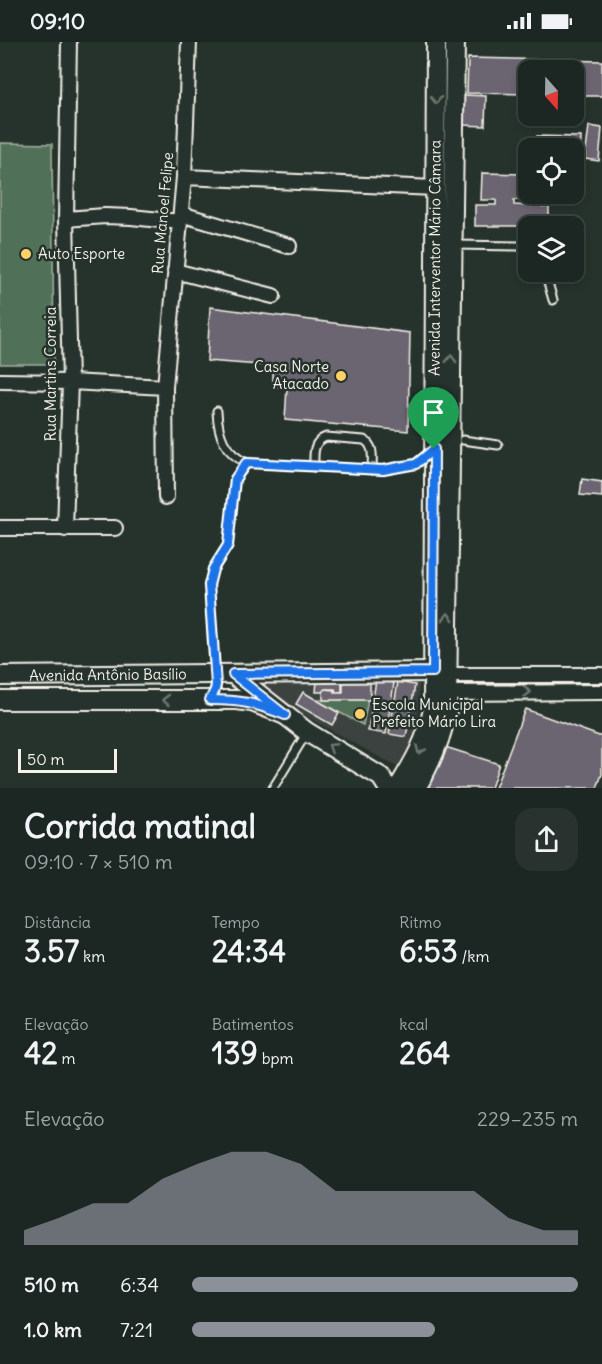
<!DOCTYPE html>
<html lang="pt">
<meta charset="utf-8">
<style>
body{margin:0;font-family:Delius,sans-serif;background:#29322f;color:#f1f3f6;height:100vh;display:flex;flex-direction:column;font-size:22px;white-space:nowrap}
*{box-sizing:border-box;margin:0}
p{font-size:20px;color:#a0a5a5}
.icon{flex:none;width:33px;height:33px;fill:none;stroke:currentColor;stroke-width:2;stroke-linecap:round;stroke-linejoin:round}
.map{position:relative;height:746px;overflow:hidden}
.side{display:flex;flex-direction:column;background:#1c2622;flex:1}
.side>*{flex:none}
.needle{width:39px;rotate:160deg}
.controls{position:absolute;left:518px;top:18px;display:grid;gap:12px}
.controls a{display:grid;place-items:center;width:66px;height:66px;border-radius:12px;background:#1c2622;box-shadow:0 3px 9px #0003,0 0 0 2px #3a4340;font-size:30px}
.scale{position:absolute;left:18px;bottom:15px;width:99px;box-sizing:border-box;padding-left:6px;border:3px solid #f4f1e8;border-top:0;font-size:16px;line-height:21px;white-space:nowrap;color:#f4f1e8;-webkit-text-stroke:4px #26332d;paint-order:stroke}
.pin{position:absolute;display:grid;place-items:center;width:51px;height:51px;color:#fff;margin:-62px -26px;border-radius:50% 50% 50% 0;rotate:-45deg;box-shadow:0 0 6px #0007}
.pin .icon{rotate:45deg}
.round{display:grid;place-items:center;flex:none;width:63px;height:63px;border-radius:18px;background:#29322f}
.head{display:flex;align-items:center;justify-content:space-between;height:102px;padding:0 24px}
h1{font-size:33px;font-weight:800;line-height:45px}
.metrics{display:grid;grid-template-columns:repeat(3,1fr);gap:9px;height:102px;padding:6px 24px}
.metrics div{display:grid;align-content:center}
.metrics b{font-size:30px;font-weight:800}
.metrics small{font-size:16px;font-weight:400}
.metrics p{font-size:16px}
.chart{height:168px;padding:12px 24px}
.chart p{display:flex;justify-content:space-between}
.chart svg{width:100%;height:108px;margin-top:6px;fill:#8c9099;opacity:.7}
ul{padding:0 24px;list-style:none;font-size:20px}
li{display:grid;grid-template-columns:96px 72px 1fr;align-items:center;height:45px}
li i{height:15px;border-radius:8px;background:#8c9099}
.status{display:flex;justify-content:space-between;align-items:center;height:42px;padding:0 30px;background:#1c2622;direction:ltr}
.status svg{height:16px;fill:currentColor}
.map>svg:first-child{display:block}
.built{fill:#3b4241}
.green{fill:#517059;stroke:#a2b0a0;stroke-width:1.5}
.building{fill:#6b6570;stroke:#f4f1e8;stroke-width:1.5;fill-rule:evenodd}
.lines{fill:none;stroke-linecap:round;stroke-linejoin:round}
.service-casing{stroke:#f4f1e8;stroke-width:11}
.minor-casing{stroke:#f4f1e8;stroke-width:18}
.secondary-casing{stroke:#f4f1e8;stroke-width:22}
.service{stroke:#26332d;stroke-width:7}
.minor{stroke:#26332d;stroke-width:14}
.secondary{stroke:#26332d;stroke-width:18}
.oneway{stroke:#6e766e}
.route-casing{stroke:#fff;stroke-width:12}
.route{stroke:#1a73e8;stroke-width:8}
.poi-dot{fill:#ffd166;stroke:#26332d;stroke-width:2}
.labels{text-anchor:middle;stroke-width:5;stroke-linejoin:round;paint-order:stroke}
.street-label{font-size:15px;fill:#f4f1e8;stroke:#26332d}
.poi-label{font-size:15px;fill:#f4f1e8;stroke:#26332d;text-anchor:start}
</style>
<div class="status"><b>09:10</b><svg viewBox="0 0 49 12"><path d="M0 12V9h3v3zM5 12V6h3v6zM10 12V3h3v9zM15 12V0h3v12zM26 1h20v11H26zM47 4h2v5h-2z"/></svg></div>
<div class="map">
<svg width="602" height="746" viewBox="0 0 602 746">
<rect width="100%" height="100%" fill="#26332d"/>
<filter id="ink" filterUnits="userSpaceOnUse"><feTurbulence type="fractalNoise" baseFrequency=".0167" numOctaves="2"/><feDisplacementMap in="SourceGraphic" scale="12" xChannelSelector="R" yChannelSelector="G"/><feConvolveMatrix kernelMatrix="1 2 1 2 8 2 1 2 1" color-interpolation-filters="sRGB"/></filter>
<g filter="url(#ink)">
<path class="built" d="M267,635L420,638L416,694L397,725L262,650Z"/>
<path class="green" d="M0,101L52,102L54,322H0Z
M316,658H368L363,683Z"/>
<path class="building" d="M468,16L602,19V54H573V28H528V52L467,51Z
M464,53L486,54L485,84L463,83Z
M589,84L602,86L599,119L585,117Z
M537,94L581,95L580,123H573V106H537Z
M482,131L528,132V152H549V159H543V165H549V184H475V163H496V158H481ZM514,158H533L532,164L514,163Z
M210,265L410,291L408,389L285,378L287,345L273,344V324L207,319Z
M582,437L602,440V455L580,453Z
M376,638L394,641L386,692L368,689Z
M317,639L342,640V650H336L335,647H325L322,650H316Z
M343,639L370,640V658H323V651L325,647L334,648V651H343Z
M398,640L415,643L406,695L389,692Z
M303,650L339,671L332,683L296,662Z
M525,667L602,695V732L597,746H495Z
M442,704L499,722L491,746H428Z"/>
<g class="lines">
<g class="service-casing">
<path id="service" d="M455,203L518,204L528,207
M545,230L553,258
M217,369C218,392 224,411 247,421L383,428L415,422L432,409
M463,398L498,403
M314,425C314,412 312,400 326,395L364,398C375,404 372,417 372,428
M210,657L215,648L216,643L209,543L213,527L228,503L235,437L247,421
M273,746L306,692"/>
</g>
<g class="minor-casing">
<path id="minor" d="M184,135L435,146
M181,172L289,204
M66,177L105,174L131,175L180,180
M175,229L273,254
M0,339L70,340L165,345
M166,455L165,345L184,135L189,0
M0,486H115
M65,487L70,340L66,177L69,0
M448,633H602
M448,651L602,650"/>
</g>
<g class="secondary-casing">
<g id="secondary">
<path d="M233,632L307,690L381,735L388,746"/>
<path id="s1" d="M0,634L433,630"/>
<path d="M0,658H237L252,660L285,673"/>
<path id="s2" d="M398,746C414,720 427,698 433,667L436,0"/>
<path d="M416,746C431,721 442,696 447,668L455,0"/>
</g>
</g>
<use href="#service" class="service"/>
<use href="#minor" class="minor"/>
<use href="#secondary" class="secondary"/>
</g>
<defs><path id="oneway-chevron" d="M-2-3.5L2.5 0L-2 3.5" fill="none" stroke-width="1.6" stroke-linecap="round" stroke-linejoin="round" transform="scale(1.5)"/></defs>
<g class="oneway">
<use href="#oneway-chevron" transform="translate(436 58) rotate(90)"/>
<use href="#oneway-chevron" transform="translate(451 317) rotate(-89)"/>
<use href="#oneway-chevron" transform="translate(448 575) rotate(-90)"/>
<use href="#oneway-chevron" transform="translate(527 650)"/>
<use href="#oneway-chevron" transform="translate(166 658) rotate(180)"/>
<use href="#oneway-chevron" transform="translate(332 705) rotate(-148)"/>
<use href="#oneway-chevron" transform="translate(420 708) rotate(114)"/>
</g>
</g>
<g class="lines" filter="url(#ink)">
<g class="route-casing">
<path id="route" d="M434,407L433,630L233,632L285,673C255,661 241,658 210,658L215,648L216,643L209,543L213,527L228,503L235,437L246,421L383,428L416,422Z"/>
</g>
<use href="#route" class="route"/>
</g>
<g class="poi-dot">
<circle cx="26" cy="212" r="6"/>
<circle cx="341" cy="334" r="6"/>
<circle cx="360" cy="672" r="6"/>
</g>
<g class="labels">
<g class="street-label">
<text transform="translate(163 171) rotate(-85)" y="5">Rua Manoel Felipe</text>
<text dy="5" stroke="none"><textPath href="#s2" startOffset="538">Avenida Interventor Mário Câmara</textPath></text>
<text transform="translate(51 332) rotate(-90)" y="5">Rua Martins Correia</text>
<text dy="5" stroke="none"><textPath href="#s1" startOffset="108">Avenida Antônio Basílio</textPath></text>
</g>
<g class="poi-label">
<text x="38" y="217">Auto Esporte</text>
<text x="329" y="330" text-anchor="end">Casa Norte<tspan x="329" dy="17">Atacado</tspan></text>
<text x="372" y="668">Escola Municipal<tspan x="372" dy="17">Prefeito Mário Lira</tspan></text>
</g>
</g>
</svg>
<div class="controls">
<a><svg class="needle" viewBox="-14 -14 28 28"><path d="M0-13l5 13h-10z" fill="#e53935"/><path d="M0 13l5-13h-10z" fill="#a0a5a5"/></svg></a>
<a><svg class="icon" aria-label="locate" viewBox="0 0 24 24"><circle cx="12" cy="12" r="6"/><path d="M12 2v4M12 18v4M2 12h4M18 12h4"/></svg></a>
<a><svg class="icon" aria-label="layers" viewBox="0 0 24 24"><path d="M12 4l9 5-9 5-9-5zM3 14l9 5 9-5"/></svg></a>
</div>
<div class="scale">50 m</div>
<div class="pin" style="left:434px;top:407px;background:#1e9e55"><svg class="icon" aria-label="arrive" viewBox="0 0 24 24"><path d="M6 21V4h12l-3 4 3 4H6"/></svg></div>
</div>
<section class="side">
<div class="head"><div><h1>Corrida matinal</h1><p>09:10 · 7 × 510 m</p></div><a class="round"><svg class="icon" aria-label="share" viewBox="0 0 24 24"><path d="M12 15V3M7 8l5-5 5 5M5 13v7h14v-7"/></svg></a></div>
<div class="metrics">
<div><p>Distância</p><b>3.57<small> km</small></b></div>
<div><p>Tempo</p><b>24:34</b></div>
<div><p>Ritmo</p><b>6:53<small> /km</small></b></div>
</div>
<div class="metrics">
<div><p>Elevação</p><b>42<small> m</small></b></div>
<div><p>Batimentos</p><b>139<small> bpm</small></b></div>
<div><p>kcal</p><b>264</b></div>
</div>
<div class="chart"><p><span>Elevação</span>229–235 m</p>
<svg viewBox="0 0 160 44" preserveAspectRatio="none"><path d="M0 44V38L10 33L20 27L30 27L40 17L50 11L60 6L70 6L80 11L90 22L100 22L110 22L120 22L130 22L140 33L150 38L160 38V44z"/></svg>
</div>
<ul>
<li><b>510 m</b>6:34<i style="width:100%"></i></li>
<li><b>1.0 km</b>7:21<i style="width:63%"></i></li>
</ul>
</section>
